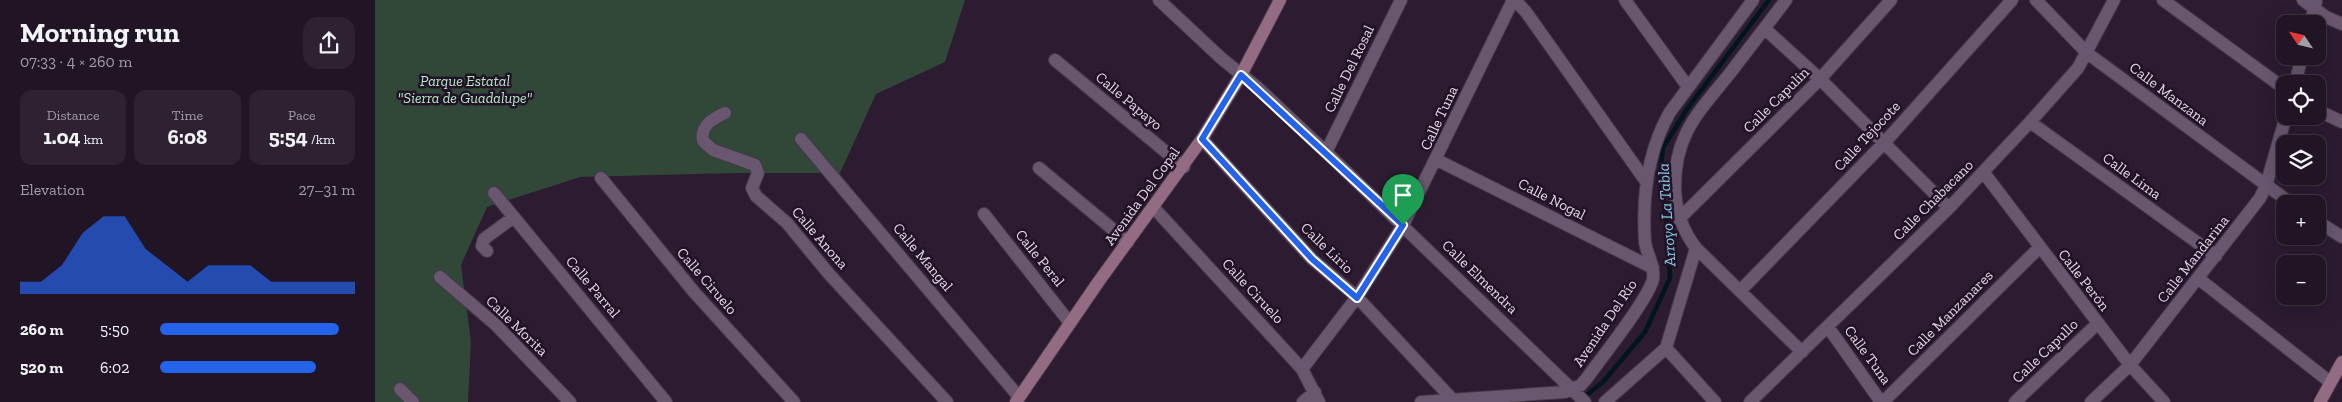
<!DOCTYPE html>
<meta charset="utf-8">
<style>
body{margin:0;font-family:"Zilla Slab",serif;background:#2d2132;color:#f1f3f6;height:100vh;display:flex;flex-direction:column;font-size:19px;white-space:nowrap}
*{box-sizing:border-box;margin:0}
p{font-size:16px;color:#a29ea7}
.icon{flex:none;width:28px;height:28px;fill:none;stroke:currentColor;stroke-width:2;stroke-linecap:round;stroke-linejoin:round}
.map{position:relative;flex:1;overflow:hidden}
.sheet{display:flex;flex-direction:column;background:#211425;width:375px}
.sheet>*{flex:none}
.needle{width:32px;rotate:305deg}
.fabs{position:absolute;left:1901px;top:15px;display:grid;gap:10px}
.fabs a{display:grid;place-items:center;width:50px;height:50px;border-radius:10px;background:#211425;box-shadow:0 5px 20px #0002,0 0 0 1px #3e3342;font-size:25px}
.pin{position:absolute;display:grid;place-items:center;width:42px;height:42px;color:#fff;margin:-51px -21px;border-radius:50% 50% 50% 0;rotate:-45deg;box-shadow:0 0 5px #0007}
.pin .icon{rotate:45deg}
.round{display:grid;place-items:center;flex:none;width:52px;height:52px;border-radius:15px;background:#2d2132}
.head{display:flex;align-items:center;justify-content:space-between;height:85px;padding:0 20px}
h1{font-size:28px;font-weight:700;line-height:38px}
.metrics{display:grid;grid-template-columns:repeat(3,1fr);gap:8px;height:85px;padding:5px 20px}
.metrics div{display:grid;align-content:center;border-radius:12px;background:#2d2132;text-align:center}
.metrics b{font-size:21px;font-weight:700}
.metrics small{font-size:14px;font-weight:400}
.metrics p{font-size:14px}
.chart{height:140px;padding:10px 20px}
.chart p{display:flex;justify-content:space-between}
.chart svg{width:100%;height:90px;margin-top:5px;fill:#2563eb;opacity:.7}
ul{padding:0 20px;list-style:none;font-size:16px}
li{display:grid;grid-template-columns:80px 60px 1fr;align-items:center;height:38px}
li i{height:12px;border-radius:6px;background:#2563eb}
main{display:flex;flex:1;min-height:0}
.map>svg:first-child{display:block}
.green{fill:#314738}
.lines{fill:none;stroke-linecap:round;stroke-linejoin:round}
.stream{stroke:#00151d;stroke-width:4.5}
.street-casing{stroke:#46384a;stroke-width:14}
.secondary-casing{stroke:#46384a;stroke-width:14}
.street{stroke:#69566f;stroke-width:12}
.secondary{stroke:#936c83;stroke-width:12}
.route-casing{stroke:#fff;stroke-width:10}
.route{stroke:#2563eb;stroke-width:6}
.labels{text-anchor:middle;stroke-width:5;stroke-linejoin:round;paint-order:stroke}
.street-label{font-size:15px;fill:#e4d8e7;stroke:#221227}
.park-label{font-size:15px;font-style:italic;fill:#b3eac4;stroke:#221227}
.water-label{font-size:16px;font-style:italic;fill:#84c9e2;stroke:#221227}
</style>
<main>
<section class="sheet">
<div class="head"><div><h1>Morning run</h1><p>07:33 · 4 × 260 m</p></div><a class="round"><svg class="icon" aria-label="share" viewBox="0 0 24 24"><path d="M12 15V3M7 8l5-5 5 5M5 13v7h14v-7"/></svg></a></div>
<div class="metrics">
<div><p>Distance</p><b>1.04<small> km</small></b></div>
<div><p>Time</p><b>6:08</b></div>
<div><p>Pace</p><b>5:54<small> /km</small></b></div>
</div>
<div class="chart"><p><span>Elevation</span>27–31 m</p>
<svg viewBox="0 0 160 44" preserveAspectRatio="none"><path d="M0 44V38L10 38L20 30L30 14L40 6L50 6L60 22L70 30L80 38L90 30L100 30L110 30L120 38L130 38L140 38L150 38L160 38V44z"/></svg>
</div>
<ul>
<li><b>260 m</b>5:50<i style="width:92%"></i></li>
<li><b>520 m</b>6:02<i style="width:80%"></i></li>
</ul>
</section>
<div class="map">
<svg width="1967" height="402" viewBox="0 0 1967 402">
<rect width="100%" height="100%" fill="#2c1b31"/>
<path class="green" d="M0,0H590L570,62L501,94L465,173H361L205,177L112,207L86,265L96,342L93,402H0Z"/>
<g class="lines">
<path class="stream" d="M1208,398L1228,382L1270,332L1295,278L1293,234L1285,174L1288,148L1312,109L1394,0"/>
<g class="street-casing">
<path id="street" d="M784,0L846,58L883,88L951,152L1210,402
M1140,0L1151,12L1270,180
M1250,0L1313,87
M1661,0L1712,53L1917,204
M1788,0L1910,89
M1928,0L1951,17L1967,24
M1935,24L1941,2
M1390,29L1445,79L1574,208
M680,60L809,167
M1920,84L1927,56
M1942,110L1967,122
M350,113C338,119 325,125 328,141L338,150L380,165L383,173L377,188L381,196L412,223L454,274L572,402
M1655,122L1841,256
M426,139L644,397
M827,139L937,259L982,297L1078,400
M951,152L1026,0
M1062,160L1278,268
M664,168L753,242
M1609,173L1755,365L1789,402
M226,178L319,292L419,402
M119,193L291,402
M779,208L927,369L944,402
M609,214L695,323
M1304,219L1445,79L1516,0
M1942,221L1967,237
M1321,248L1427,352
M112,251L107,246L109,239L139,217
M65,277L121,325L195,402
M1824,279L1955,382
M1366,290L1510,142L1637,0
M1453,327L1506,402
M1291,348L1340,402
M927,369L982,297L1028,225L1138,0
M25,389L38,402
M928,402L940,392
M1046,402L1190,392L1206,385L1212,378C1226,358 1273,300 1278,279C1280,266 1272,255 1270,242C1267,196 1272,152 1295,112L1378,0
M1230,402L1291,348L1321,248C1307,230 1301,212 1300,189C1299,134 1324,112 1356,72C1374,48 1393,24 1411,0
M1375,402L1574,208L1655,122L1703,68L1739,0
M1508,402L1664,248
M1640,402L1722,324
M1716,402L1755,365L1885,198L1891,186L1911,116"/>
</g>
<g class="secondary-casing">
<path id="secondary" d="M641,402L724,281L827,139L866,75L905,0
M1945,402L1967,362"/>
</g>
<use href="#street" class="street"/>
<use href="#secondary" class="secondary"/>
</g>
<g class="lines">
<g class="route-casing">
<path id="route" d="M866,75L1028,225L982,298L937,259L827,139Z"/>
</g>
<use href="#route" class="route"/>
</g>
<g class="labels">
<g class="street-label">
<text transform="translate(974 69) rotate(-64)" y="5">Calle Del Rosal</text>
<text transform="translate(1794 94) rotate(37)" y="5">Calle Manzana</text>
<text transform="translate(1401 100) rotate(-45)" y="5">Calle Capulín</text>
<text transform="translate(754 101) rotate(40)" y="5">Calle Papayo</text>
<text transform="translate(1064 118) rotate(-65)" y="5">Calle Tuna</text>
<text transform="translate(1492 136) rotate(-47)" y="5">Calle Tejocote</text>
<text transform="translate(1757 176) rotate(36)" y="5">Calle Lima</text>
<text transform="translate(767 196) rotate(-54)" y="5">Avenida Del Copal</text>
<text transform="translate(1177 199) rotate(27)" y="5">Calle Nogal</text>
<text transform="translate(1558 200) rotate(-45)" y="5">Calle Chabacano</text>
<text transform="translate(445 238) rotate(49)" y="5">Calle Anona</text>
<text transform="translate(952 248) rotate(44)" y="5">Calle Lirio</text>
<text transform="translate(548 257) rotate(50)" y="5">Calle Mangal</text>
<text transform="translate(665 258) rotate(51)" y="5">Calle Peral</text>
<text transform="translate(1818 259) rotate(-52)" y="5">Calle Mandarina</text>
<text transform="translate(1105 277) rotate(44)" y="5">Calle Elmendra</text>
<text transform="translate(1709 280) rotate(52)" y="5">Calle Perón</text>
<text transform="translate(332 281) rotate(49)" y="5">Calle Ciruelo</text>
<text transform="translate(218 287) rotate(50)" y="5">Calle Parral</text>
<text transform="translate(878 291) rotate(47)" y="5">Calle Ciruelo</text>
<text transform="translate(1575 313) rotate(-45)" y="5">Calle Manzanares</text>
<text transform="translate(1230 323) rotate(-56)" y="5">Avenida Del Río</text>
<text transform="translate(142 326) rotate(44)" y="5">Calle Morita</text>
<text transform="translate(1670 351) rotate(-44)" y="5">Calle Capullo</text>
<text transform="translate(1493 355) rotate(54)" y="5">Calle Tuna</text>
</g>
<g class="park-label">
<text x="90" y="86">Parque Estatal<tspan x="90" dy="17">"Sierra de Guadalupe"</tspan></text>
</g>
<g class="water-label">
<text transform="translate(1291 215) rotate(-94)" y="6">Arroyo La Tabla</text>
</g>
</g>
</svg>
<div class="fabs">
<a><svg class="needle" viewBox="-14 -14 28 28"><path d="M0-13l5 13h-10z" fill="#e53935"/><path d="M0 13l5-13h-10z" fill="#a29ea7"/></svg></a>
<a><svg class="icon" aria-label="locate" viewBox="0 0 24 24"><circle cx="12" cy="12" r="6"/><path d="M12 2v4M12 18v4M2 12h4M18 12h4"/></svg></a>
<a><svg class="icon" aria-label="layers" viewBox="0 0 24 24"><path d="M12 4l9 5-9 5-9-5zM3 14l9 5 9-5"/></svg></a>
<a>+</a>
<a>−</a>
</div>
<div class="pin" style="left:1028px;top:225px;background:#1e9e55"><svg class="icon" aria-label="arrive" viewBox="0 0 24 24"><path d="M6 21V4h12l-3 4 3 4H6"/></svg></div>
</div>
</main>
